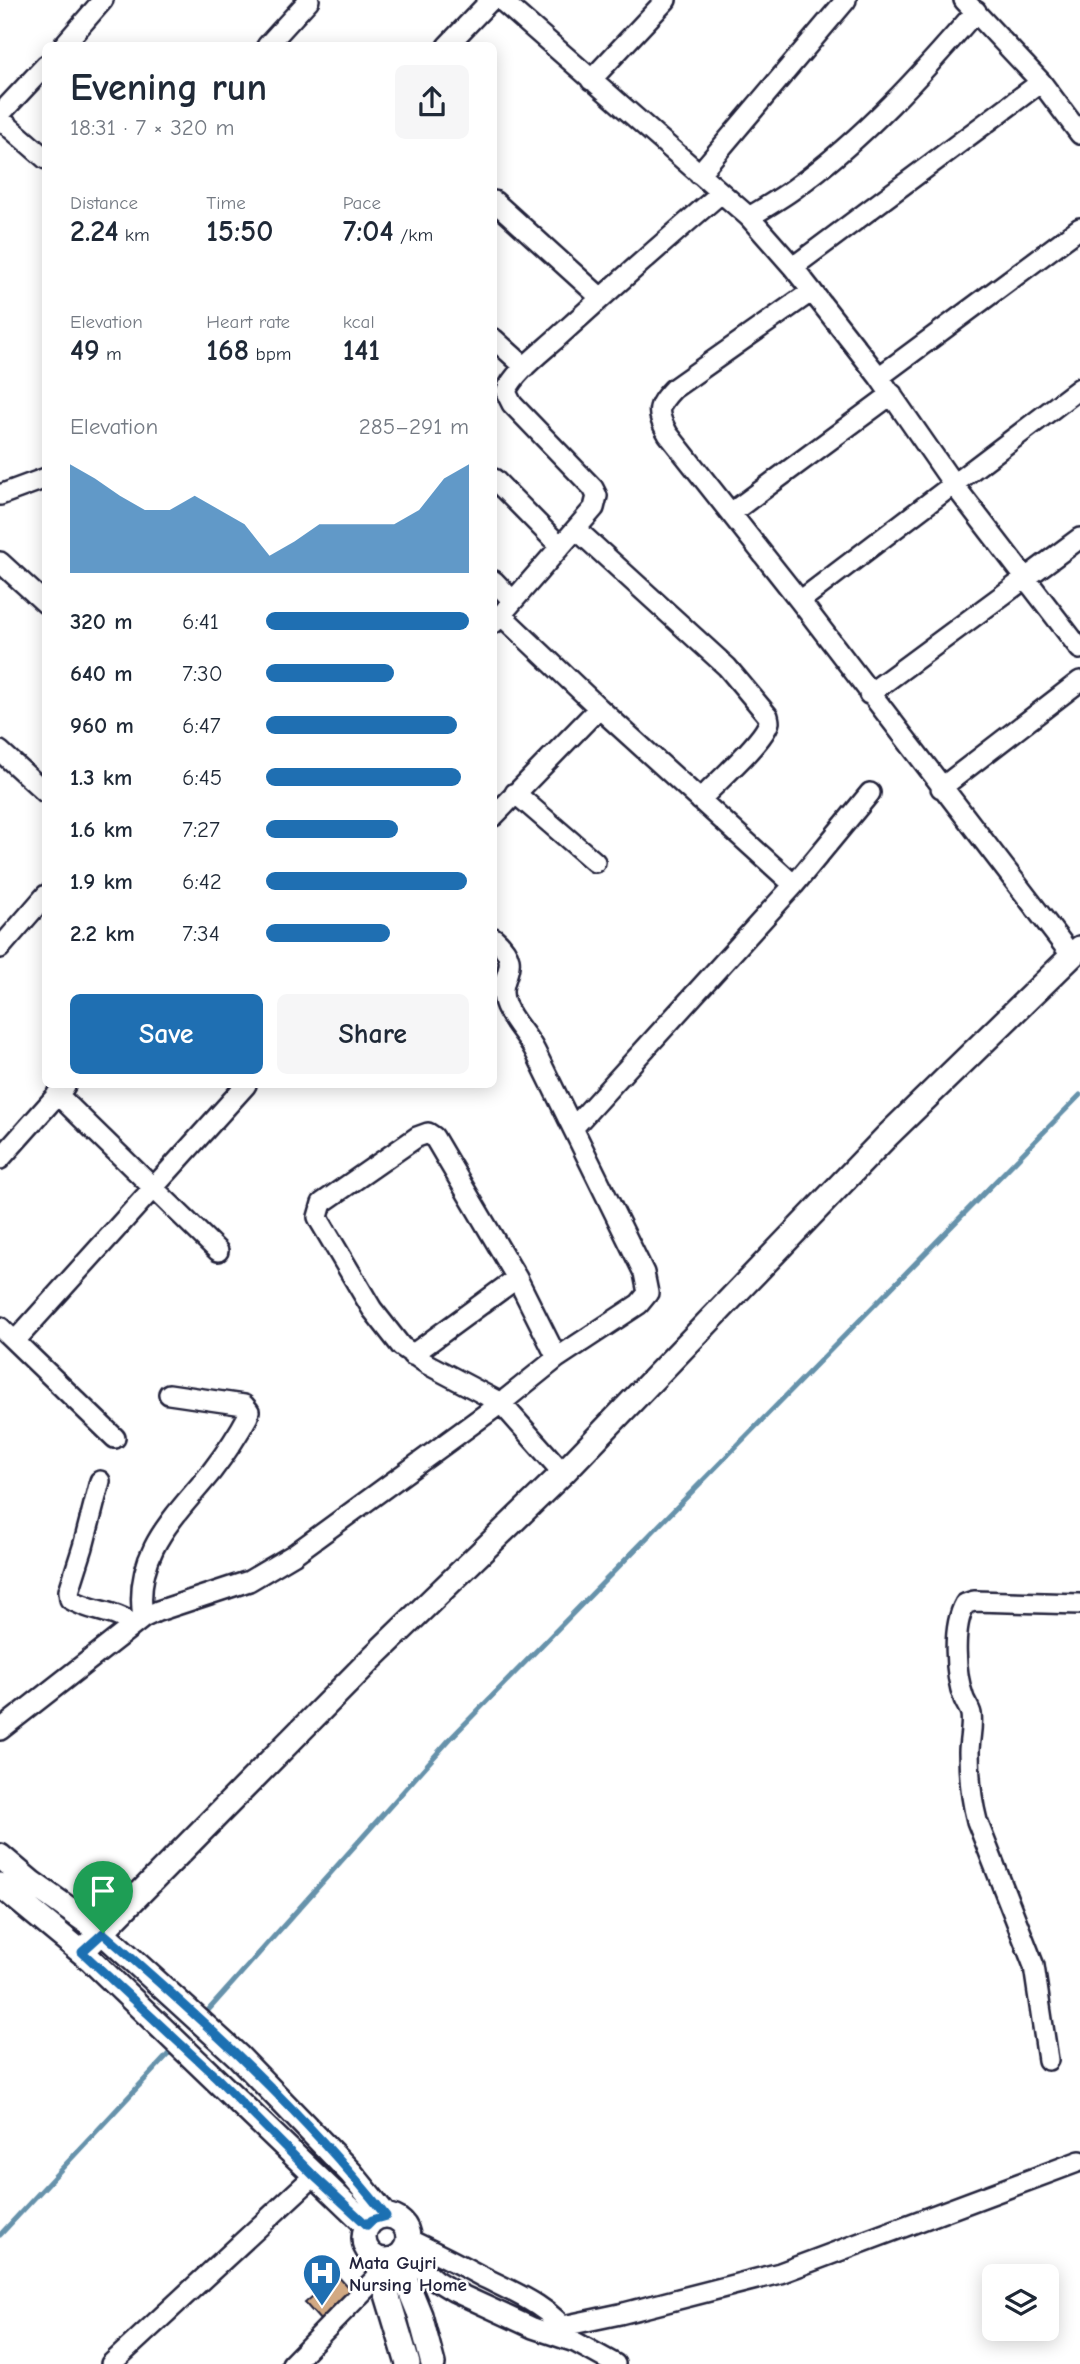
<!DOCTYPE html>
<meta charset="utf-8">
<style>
body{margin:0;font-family:"Comic Neue",sans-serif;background:#f6f6f7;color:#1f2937;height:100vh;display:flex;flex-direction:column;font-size:26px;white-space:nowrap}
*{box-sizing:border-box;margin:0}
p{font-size:23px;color:#747a83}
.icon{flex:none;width:38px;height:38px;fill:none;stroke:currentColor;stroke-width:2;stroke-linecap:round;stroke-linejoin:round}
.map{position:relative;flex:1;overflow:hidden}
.panel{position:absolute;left:42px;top:42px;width:455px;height:1046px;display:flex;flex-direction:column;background:#fff;border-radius:10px;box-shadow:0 4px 18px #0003}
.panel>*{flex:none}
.fabs{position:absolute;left:982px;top:2264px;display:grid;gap:14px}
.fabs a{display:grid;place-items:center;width:77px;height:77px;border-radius:10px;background:#fff;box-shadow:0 4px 18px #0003;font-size:35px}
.pin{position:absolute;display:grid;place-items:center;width:60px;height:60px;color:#fff;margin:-72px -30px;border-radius:50% 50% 50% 0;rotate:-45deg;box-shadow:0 0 7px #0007}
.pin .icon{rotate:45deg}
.round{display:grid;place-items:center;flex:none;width:74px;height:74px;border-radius:10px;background:#f6f6f7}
.headline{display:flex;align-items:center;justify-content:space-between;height:119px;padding:0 28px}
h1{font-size:38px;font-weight:600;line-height:52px}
.figures{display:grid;grid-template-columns:repeat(3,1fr);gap:10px;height:119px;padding:7px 28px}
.figures div{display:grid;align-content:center}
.figures b{font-size:30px;font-weight:600}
.figures small{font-size:19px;font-weight:400}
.figures p{font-size:19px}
.chart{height:196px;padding:14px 28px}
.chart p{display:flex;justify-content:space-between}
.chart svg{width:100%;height:126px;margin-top:7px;fill:#1f6fb2;opacity:.7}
.button{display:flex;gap:14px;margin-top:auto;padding:14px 28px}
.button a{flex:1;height:80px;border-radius:10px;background:#1f6fb2;color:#fff;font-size:28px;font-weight:600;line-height:80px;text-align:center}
.button a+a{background:#f6f6f7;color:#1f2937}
ul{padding:0 28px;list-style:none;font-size:23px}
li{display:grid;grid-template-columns:112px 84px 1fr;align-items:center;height:52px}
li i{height:18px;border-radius:9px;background:#1f6fb2}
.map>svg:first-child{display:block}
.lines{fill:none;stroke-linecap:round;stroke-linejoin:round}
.stream{stroke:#6692ab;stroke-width:5}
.building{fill:#d2a983;stroke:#22223b;stroke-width:2}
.minor-casing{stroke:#22223b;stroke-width:24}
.major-casing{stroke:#22223b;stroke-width:28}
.minor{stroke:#fff;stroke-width:19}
.major{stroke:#fff;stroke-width:23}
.route-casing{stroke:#fff;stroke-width:14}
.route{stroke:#1f6fb2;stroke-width:9}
.labels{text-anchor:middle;stroke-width:5;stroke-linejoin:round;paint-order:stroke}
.poi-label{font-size:19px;font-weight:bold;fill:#22223b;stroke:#fff;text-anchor:start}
</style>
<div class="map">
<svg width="1080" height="2364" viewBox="0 0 1080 2364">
<rect width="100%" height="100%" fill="#fff"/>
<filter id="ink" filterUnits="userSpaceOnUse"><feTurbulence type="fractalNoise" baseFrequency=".0143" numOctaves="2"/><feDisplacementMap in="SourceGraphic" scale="14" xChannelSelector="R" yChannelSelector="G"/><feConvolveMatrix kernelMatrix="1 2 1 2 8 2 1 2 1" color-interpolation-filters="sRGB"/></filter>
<g filter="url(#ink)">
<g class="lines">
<path class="stream" d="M204,2015L450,1739L1080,1095
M0,2235L174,2048"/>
</g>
<path class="building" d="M337,2275L353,2293L321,2321L305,2303Z"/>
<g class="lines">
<g class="minor-casing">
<path id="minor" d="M501,0L749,217L793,267L879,377L954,485L1080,649
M964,0L1041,82L1080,134
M63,46L103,0
M267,46L309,0
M447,46L491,0
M591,80L666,0
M0,114L46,65
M0,119L46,159
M699,174L846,0
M494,201L601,298
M749,217C764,208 780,199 795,188C864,138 921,75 976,11
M793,267L1041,82
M812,291L673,389C656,407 656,412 668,434L800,601L1072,956
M494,339L525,367
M879,377L1080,228
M494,479L560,546
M0,495L46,478
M731,513L892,394
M577,530L727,667L768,716C769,721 770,722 767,727C758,746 716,783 700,800
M0,562L46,604
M494,581L513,601
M800,601L1080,388
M501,615L599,708L794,885
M494,623L594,508L597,496L593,488L512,404L506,392C513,373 543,351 558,337C612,288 666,240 721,193
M869,694L1080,538
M0,751L46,793
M941,788L1080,681
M515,793L595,862
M494,816L599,708
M0,948L46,895
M57,1094L218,1251
M573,1128L794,885L870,793
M0,1159L65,1086
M0,1327L115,1438
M15,1341L246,1085
M412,1355L517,1278
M557,1358L517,1278L434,1137L428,1133L417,1137L322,1203L318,1217L321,1223L372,1309L401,1346L427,1364L501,1403L563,1473
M100,1481L83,1547L69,1591L70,1599C90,1612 115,1610 134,1625
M143,1618C133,1552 175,1517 212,1471C225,1454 238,1435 248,1416L249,1411L244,1405L169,1394
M0,1730L143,1618L158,1611L249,1581L293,1555L501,1403L557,1358L639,1304L648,1293L644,1273C608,1199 572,1125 535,1051C527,1035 513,1022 506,1006C493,975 528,968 494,938
M1048,2060L1034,1966L977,1821C971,1798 969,1775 969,1752C969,1740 973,1726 971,1714C970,1709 966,1704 964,1699C955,1675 952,1627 965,1604L974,1601L1080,1604
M408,2239C433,2251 457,2263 481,2276C513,2292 550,2306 570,2336
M403,2253L435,2280L453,2291L533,2328L575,2342L615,2364
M563,2326L620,2314L780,2273L1080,2161
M111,2364L314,2176
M292,2364L380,2274"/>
</g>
<g class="major-casing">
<path id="major" d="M0,1856L32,1883L103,1933L238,2056L351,2173L386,2216
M0,1885L91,1960L367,2225
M82,1952L373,1657L563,1473L887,1136L1080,948
M364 2238a22 22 0 1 1 44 0a22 22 0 1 1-44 0Z
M376,2258L408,2364
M397,2258L420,2315L433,2364"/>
</g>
<use href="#minor" class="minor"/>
<use href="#major" class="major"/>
</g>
</g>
<g class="lines" filter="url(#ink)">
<g class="route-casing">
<path id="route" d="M103,1933C203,2020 303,2111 386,2216L372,2220L367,2225L314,2176L217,2078L82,1952Z"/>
</g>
<use href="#route" class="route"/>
</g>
<defs>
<g id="hospital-pin" transform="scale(2.0125)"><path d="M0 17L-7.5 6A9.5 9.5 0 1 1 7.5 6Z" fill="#1f6fb2" stroke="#fff"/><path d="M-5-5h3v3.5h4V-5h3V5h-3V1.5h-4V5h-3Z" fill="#fff"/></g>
</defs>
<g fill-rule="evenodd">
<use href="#hospital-pin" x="322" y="2273"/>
</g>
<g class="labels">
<g class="poi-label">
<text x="349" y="2269">Mata Gujri<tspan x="349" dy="22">Nursing Home</tspan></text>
</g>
</g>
</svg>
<div class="fabs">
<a><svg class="icon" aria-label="layers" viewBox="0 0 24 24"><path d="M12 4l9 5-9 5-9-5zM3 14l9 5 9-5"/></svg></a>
</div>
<div class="pin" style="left:103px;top:1933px;background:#1e9e55"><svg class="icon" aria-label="arrive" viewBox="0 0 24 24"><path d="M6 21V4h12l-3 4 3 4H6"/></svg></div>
<section class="panel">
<div class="headline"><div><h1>Evening run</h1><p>18:31 · 7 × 320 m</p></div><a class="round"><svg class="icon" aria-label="share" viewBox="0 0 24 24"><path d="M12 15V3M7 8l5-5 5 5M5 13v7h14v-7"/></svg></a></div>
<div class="figures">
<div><p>Distance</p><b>2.24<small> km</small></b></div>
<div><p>Time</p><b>15:50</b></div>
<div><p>Pace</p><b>7:04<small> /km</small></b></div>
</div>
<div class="figures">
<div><p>Elevation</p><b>49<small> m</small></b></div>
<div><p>Heart rate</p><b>168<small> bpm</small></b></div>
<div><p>kcal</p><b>141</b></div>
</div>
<div class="chart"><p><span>Elevation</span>285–291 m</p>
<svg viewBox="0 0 160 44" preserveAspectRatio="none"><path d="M0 44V6L10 11L20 17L30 22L40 22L50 17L60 22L70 27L80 38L90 33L100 27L110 27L120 27L130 27L140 22L150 11L160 6V44z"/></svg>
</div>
<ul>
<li><b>320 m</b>6:41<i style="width:100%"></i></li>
<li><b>640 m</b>7:30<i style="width:63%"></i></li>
<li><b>960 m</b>6:47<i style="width:94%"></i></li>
<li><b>1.3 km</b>6:45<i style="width:96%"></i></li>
<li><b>1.6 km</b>7:27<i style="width:65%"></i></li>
<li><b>1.9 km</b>6:42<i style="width:99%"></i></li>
<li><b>2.2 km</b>7:34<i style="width:61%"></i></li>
</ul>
<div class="button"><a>Save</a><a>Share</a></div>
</section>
</div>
